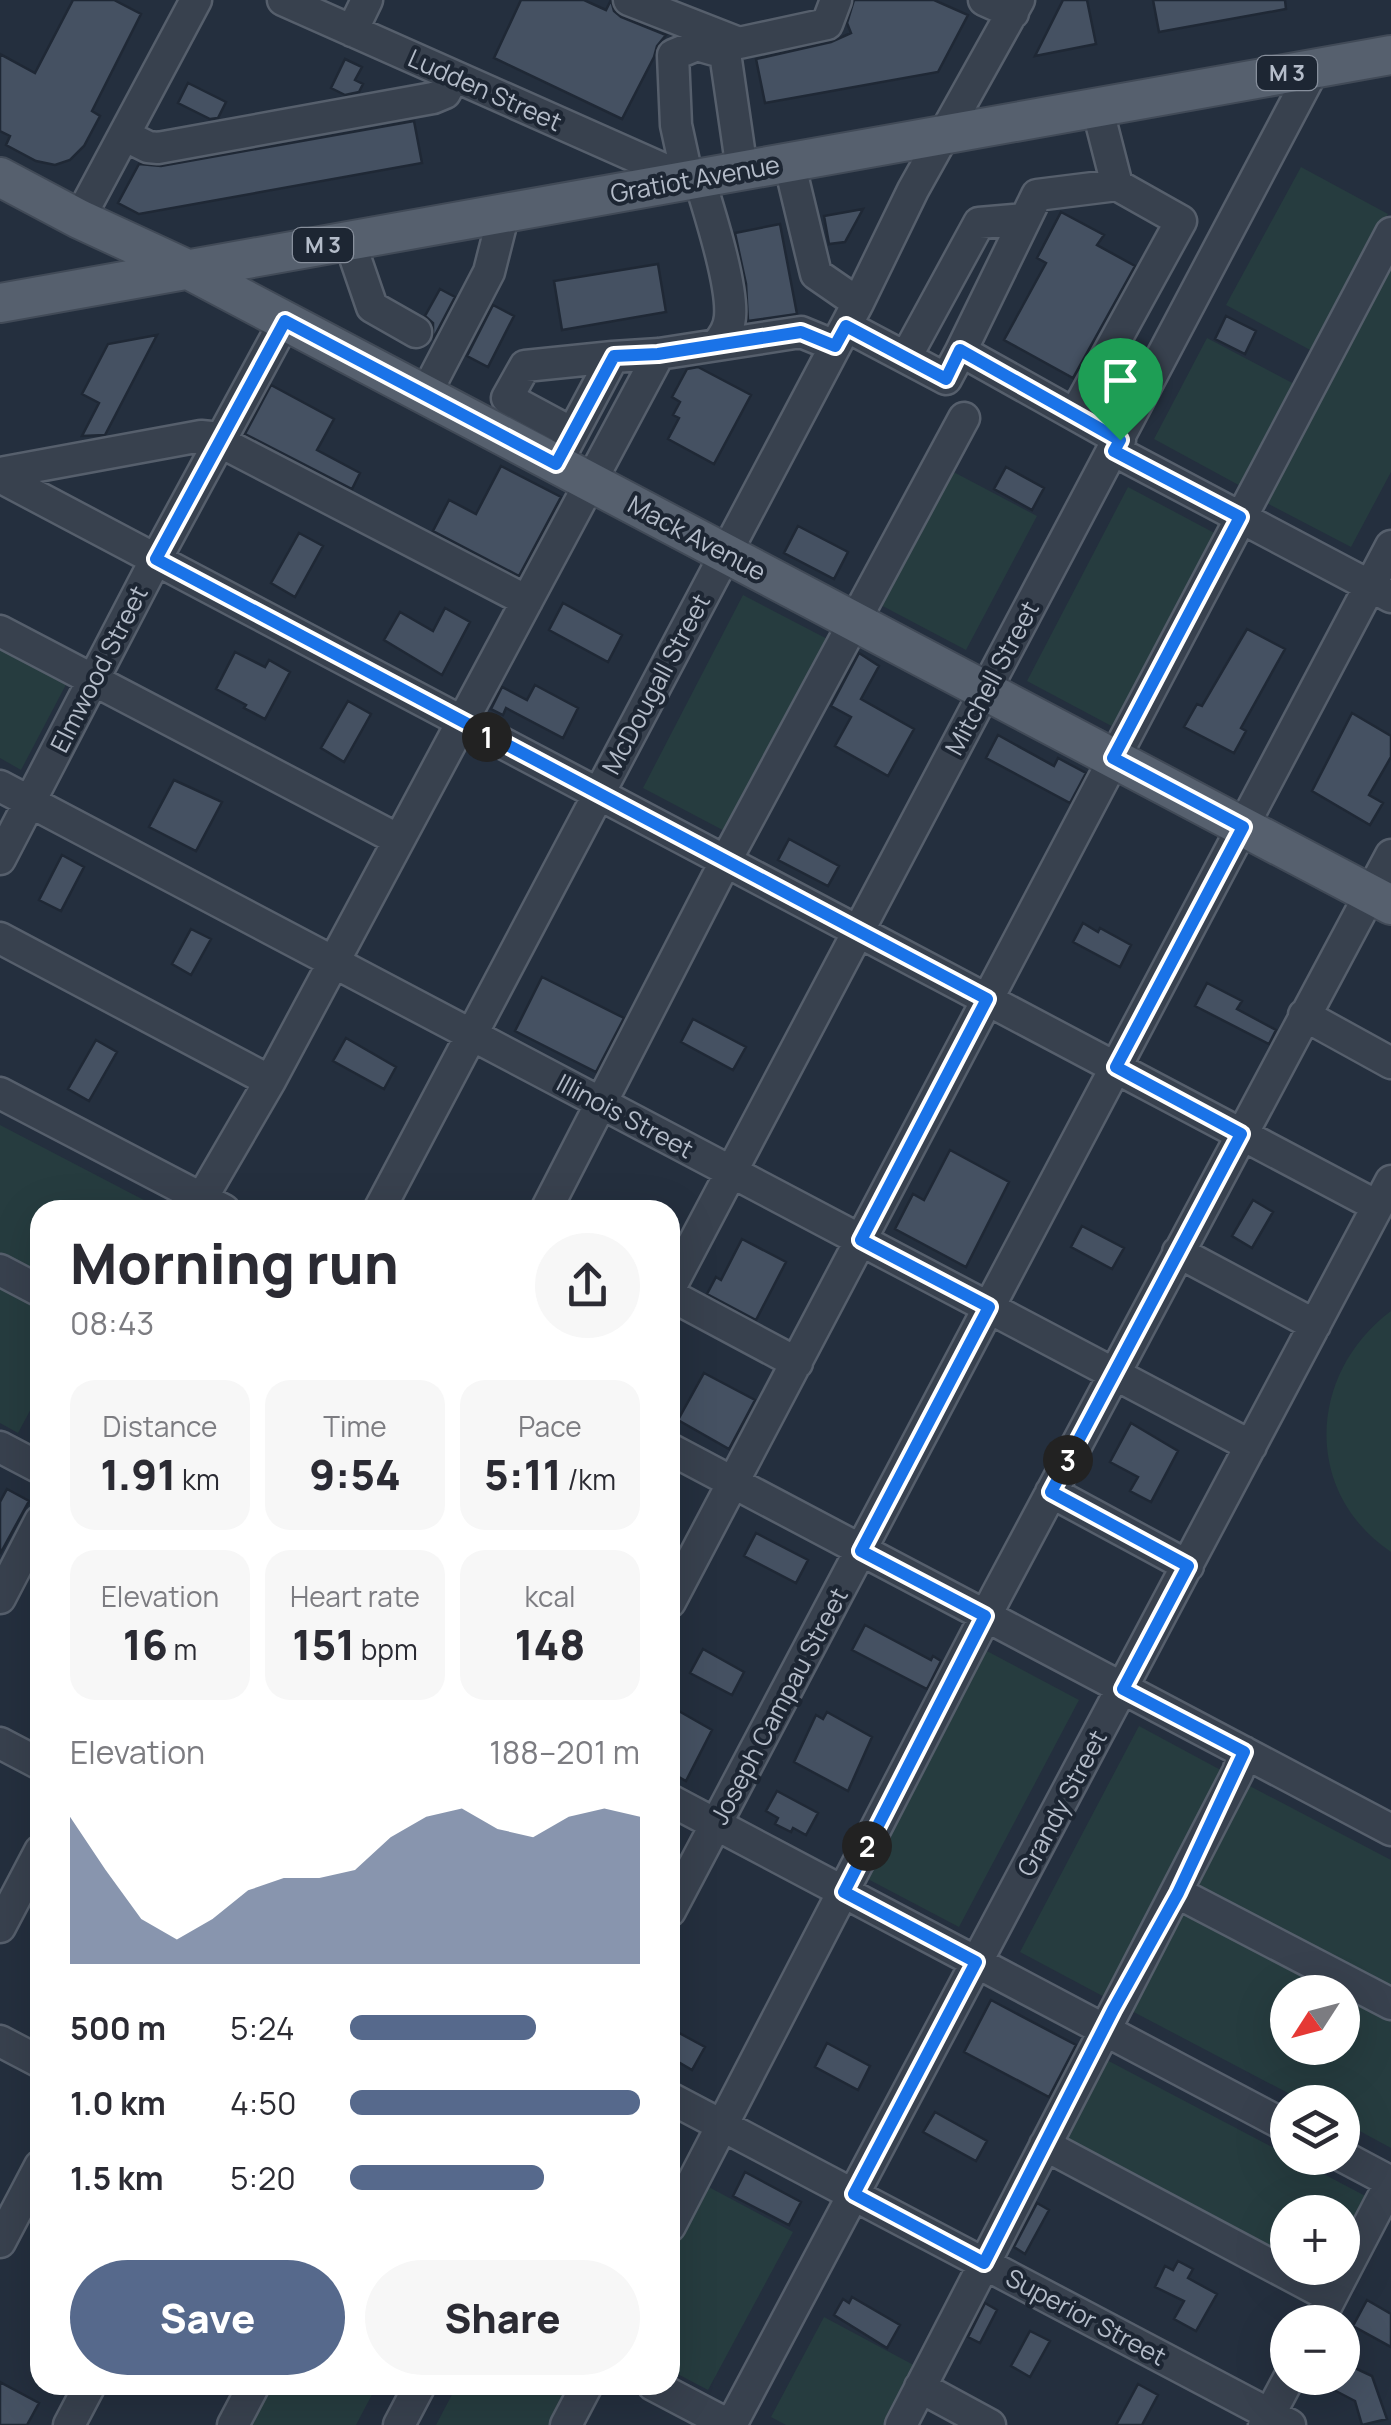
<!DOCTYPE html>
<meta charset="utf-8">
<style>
body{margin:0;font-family:Manrope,sans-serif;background:#f7f7f7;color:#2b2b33;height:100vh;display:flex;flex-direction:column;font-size:38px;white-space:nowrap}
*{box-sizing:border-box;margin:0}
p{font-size:32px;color:#7c7c81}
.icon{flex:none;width:55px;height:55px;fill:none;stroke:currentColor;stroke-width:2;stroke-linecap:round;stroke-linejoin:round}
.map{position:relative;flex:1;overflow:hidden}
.sheet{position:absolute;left:30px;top:1200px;width:650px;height:1195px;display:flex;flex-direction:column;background:#fff;border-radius:30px;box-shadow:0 10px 40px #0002}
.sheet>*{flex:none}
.needle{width:65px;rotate:234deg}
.buttons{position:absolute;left:1270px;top:1975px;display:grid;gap:20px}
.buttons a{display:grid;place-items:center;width:90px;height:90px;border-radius:50%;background:#fff;box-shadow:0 10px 40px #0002;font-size:50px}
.pin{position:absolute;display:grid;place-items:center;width:85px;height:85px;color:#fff;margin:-102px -42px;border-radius:50% 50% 50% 0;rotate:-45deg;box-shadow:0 0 10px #0007}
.pin .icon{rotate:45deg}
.km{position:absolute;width:50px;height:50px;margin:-25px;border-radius:50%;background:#222;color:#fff;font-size:28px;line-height:50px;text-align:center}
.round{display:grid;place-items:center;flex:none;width:105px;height:105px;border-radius:52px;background:#f7f7f7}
.head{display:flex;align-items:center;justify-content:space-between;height:170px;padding:0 40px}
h1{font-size:55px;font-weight:800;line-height:75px}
.figures{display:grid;grid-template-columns:repeat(3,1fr);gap:15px;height:170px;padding:10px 40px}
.figures div{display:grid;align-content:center;border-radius:25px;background:#f7f7f7;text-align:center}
.figures b{font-size:42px;font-weight:800}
.figures small{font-size:28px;font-weight:400}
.figures p{font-size:28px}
.chart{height:280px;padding:20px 40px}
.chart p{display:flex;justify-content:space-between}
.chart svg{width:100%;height:180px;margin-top:10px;fill:#56698c;opacity:.7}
.primary-button{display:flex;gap:20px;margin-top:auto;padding:20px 40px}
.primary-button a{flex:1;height:115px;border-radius:60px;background:#56698c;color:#fff;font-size:40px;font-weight:800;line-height:115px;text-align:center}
.primary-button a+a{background:#f7f7f7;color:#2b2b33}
ul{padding:0 40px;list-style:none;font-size:32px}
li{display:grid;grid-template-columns:160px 120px 1fr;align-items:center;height:75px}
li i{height:25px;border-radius:12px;background:#56698c}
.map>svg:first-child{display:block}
.green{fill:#263c3f;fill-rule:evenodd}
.building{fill:#455162;stroke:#1f2835;stroke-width:2.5}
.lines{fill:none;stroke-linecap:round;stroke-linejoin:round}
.minor-casing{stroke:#565f6c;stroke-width:35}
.major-casing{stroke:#414a57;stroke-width:42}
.minor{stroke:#38414e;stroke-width:30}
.major{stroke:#56606e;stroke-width:38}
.route-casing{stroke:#fff;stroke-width:20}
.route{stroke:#1a73e8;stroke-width:12}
.labels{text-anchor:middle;stroke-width:8;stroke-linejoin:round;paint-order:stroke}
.shield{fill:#1d2633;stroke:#878f9c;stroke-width:2.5}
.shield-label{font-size:22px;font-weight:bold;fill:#b4bcc9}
.street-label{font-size:25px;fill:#b4bcc9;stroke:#1d2633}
</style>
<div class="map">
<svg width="1391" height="2425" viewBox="0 0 1391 2425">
<rect width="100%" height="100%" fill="#242f3e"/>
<path class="green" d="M1301,167L1388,214L1314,352L1226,305Z
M1391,248V472L1351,547L1259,499Z
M1207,338L1300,387L1246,489L1154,439Z
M946,468L1037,516L966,650L875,602Z
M1128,487L1220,536L1119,730L1027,681Z
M743,595L835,643L734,836L643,788Z
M0,637L71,675L21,770L0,758Z
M0,1125L163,1210H40V1279L0,1258Z
M0,1284L40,1305V1392L18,1433L0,1423Z
M1391,1311V1552C1302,1492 1308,1373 1391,1311Z
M985,1650L1079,1700L959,1927L864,1877Z
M1139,1726L1230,1775L1112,2001L1020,1952Z
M1246,1784L1391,1860V1993L1192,1888Z
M1181,1904L1391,2014V2148L1343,2122L1342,2102H1305L1126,2008ZM1288,1992H1342V2048H1288Z
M1103,2058L1373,2200L1343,2257L1342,2212H1288L1287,2260L1060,2141Z
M705,2185L793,2232L708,2390L670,2370V2249Z
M824,2317L921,2369L891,2425H786L771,2417Z
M265,2385H377L356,2425H244Z
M457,2385H575L553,2425H436Z"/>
<path class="building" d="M73,0H114L141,14L92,111L100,116L84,146L70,160L55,165L36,161L6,145L10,136L0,131V54L35,73Z
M521,0H584L606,10L611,0L614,11L621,17L666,35L657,46L654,57L622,119L494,58Z
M854,0H934L968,15L938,72L765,103L756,59L831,42L851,33L847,23Z
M1063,0H1087L1096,44L1035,56Z
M1153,0H1285L1286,9L1159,32Z
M345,59L362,67L355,80L363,84L359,92L345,95L331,88Z
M188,83L226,102L218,118L210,119L178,103Z
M414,121L422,163L139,214L118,203L139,164L161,166Z
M863,209L845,242L829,244L824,216Z
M1061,212L1104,235L1097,245L1135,266L1073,378L1004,340L1046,263L1037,258Z
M780,224L797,314L748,321L746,284L735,233Z
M658,264L666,312L562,330L554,281Z
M440,289L455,297L433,339V323L425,316Z
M493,305L514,316L488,367L467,356Z
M1226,316L1256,331L1245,354L1215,339Z
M157,335L105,435L82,436L99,403L82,394L108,344Z
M698,367L751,395L714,464L668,439L679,418L673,415L680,402L672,397L687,369Z
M271,385L334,419L317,450L360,473L352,489L245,434Z
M501,466L561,497L519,576L433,531L449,500L476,514Z
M1006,467L1044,488L1032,510L994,489Z
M798,526L848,552L834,579L784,553Z
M299,533L323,546L295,597L271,583Z
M563,603L622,635L608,662L549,630Z
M445,608L470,622L442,675L384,640L400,612L433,631Z
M1247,629L1285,649L1241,728L1246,731L1234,753L1184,727L1197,704L1202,706Z
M235,652L265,667L269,660L290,672L265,719L244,708L246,705L216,689Z
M859,653L879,666L861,699L914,729L888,776L835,746L851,717L831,706Z
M535,685L578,708L563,738L506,708L503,715L491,709L502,687L527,700Z
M348,701L371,714L344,762L321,748Z
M1352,713L1391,736V757L1369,795L1383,803L1370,825L1312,791Z
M998,735L1054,766L1058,758L1086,773L1070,803L986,758Z
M174,780L222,802L196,851L149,827Z
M789,839L839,866L828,886L778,860Z
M62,855L84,867L61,911L39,900Z
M1083,923L1098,932L1100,928L1131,945L1120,967L1073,942Z
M191,929L211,939L191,975L172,964Z
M542,977L624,1018L596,1072L515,1031Z
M1207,983L1242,1001L1237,1009L1276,1030L1269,1044L1195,1006Z
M693,1019L746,1047L733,1070L681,1042Z
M346,1038L396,1067L384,1089L333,1061Z
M96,1040L117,1052L89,1101L68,1089Z
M950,1150L1009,1182L966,1267L895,1229L913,1194L924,1200Z
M1253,1200L1273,1212L1252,1248L1232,1236Z
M1082,1226L1124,1248L1112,1269L1071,1247Z
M742,1239L786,1262L756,1320L707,1294L716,1277L721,1280Z
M704,1373L755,1400L729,1449L678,1420Z
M1131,1423L1178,1451L1151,1502L1130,1491L1138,1477L1110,1462Z
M7,1489L29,1501L0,1554V1502Z
M756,1533L808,1560L796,1583L744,1556Z
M865,1625L931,1660L933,1656L941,1661L927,1689L852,1650Z
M703,1649L744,1672L732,1695L690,1673Z
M670,1706L712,1730L686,1781L670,1772Z
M827,1712L872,1737L848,1791L794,1762L816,1715L823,1719Z
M777,1791L818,1813L806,1835L793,1828L791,1832L775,1824L778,1818L766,1811Z
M991,2000L1076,2045L1049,2097L964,2052Z
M670,2028L705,2047L692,2070L670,2057Z
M827,2043L870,2066L858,2090L815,2067Z
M935,2112L987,2141L976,2161L923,2132Z
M745,2172L801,2202L789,2225L733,2196Z
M1037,2203L1049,2210L1025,2254L1014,2247Z
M1178,2261L1193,2269L1188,2278L1217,2294L1196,2331L1174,2319L1184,2301L1155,2287L1165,2266L1173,2270Z
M852,2297L900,2325L887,2348L834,2315L843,2299L849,2303Z
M1367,2300L1391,2314V2347L1353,2326Z
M985,2303L997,2310L980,2343L968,2337Z
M1030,2331L1050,2341L1030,2377L1011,2366Z
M1342,2362L1372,2376L1387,2419L1362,2425L1355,2401L1311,2378H1342Z
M0,2382L39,2403L27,2425H0Z
M1138,2384L1158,2395L1142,2425H1116Z"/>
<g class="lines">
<g class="minor-casing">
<path id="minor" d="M283,0L688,180
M629,0L739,43L827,24L836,0
M984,0L1013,13
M352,31L367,0
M1097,107L1117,185
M124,135L148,147L158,148L433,98L445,93L454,76
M789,162L816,274L858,303
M699,178C709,211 733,285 730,317C729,329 724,337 716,345
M688,180L676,125L673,55L697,45L725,53L742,170
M79,219L196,0
M349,240L372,307L416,332
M846,326L946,379L961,351L1120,440
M961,351L1037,195L1117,185L1181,221L1075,414
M906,357L979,223L1025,219
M425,395L489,272L504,213
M572,433L507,398L525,366L613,357
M1115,451L1391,597
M556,464L613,357L659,354L801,332L835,346
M0,473L201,436L211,437L527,601
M0,477L1377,1206
M0,631L399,840
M0,786L1251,1446
M0,859L156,559L285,321
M0,938L270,1081
M1304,1015L1391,1063
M0,1093L224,1210
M195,1210L270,1081L659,354
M379,1210L858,303L913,190L1019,0
M546,1210L725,862L964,418
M1178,1252L1315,1325
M0,1270L40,1291
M670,1288L1314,68
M670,1295L797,1363
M0,1447L40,1468
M670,1449L1391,1830
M1051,1492L1188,1566
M0,1598L40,1521
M670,1602L1391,233
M0,1743L40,1764
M670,1800L1288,2127
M1178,1893L1391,2004
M670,1911L1391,546
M0,1927L40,1851
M0,2041L40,2062
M670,2098L1290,2425
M1045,2145L1331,2297
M670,2226L996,1596L1391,855
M0,2242L40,2166
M1318,2322L1391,2182L1342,2156
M653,2385L729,2425
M920,2387L990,2425
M69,2425L90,2385
M233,2425L254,2385
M399,2425L420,2385
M566,2425L587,2385
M731,2425L1391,1181
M901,2425L1238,1772L1244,1752
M1264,2425L1289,2378"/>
</g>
<g class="major-casing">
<path id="major" d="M0,177L79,219L187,269L1391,905
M0,303L1391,55"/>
</g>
<use href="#minor" class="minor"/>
<use href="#major" class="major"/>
</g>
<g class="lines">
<g class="route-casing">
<path id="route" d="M285,321L556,464L614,356L658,354L801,332L835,346L846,326L946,379L960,350L1120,440L1114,451L1240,517L1113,758L1243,827L1116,1067L1241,1134L1051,1492L1188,1566L1123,1689L1244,1752L1178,1893L1113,2010L984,2263L854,2194L976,1962L844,1892L985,1616L861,1551L989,1307L861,1240L987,999L156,559Z"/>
</g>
<use href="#route" class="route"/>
</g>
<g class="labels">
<g class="shield">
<rect x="1257" y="56" width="60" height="34" rx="8"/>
<rect x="293" y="228" width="60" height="34" rx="8"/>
</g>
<g class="shield-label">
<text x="1287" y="81">M 3</text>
<text x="323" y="253">M 3</text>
</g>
<g class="street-label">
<text transform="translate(485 90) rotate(24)" y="9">Ludden Street</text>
<text transform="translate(695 179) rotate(-10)" y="9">Gratiot Avenue</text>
<text transform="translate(697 538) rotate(28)" y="9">Mack Avenue</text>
<text transform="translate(99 669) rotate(-63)" y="9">Elmwood Street</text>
<text transform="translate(992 678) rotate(-62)" y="9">Mitchell Street</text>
<text transform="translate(656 684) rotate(-62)" y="9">McDougall Street</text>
<text transform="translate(625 1116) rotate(28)" y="9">Illinois Street</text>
<text transform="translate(779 1706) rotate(-62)" y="9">Joseph Campau Street</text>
<text transform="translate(1062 1803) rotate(-62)" y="9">Grandy Street</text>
<text transform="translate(1086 2317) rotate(28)" y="9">Superior Street</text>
</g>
</g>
</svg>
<div class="buttons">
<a><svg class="needle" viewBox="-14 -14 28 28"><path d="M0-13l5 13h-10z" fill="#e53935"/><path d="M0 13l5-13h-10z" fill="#7c7c81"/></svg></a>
<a><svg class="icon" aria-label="layers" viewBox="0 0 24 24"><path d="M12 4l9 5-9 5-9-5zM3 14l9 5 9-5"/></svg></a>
<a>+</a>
<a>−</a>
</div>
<div class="pin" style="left:1120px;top:440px;background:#1e9e55"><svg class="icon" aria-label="arrive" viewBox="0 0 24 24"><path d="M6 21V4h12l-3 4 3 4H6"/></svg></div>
<b class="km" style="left:487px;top:737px">1</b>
<b class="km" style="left:867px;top:1846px">2</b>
<b class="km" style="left:1068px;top:1460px">3</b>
<section class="sheet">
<div class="head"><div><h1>Morning run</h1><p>08:43</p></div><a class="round"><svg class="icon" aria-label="share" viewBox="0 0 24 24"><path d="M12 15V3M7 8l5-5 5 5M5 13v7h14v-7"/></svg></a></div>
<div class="figures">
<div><p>Distance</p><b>1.91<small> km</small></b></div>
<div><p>Time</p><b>9:54</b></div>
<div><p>Pace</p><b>5:11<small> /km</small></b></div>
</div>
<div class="figures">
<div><p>Elevation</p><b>16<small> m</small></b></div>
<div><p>Heart rate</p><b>151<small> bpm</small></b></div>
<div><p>kcal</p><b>148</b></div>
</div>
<div class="chart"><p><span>Elevation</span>188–201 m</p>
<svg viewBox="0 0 160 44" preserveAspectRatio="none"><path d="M0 44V8L10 21L20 33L30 38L40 33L50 26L60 23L70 23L80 21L90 13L100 8L110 6L120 11L130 13L140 8L150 6L160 8V44z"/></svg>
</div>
<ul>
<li><b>500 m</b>5:24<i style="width:64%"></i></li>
<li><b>1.0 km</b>4:50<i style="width:100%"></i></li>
<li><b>1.5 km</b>5:20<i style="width:67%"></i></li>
</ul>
<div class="primary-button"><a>Save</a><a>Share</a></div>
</section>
</div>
